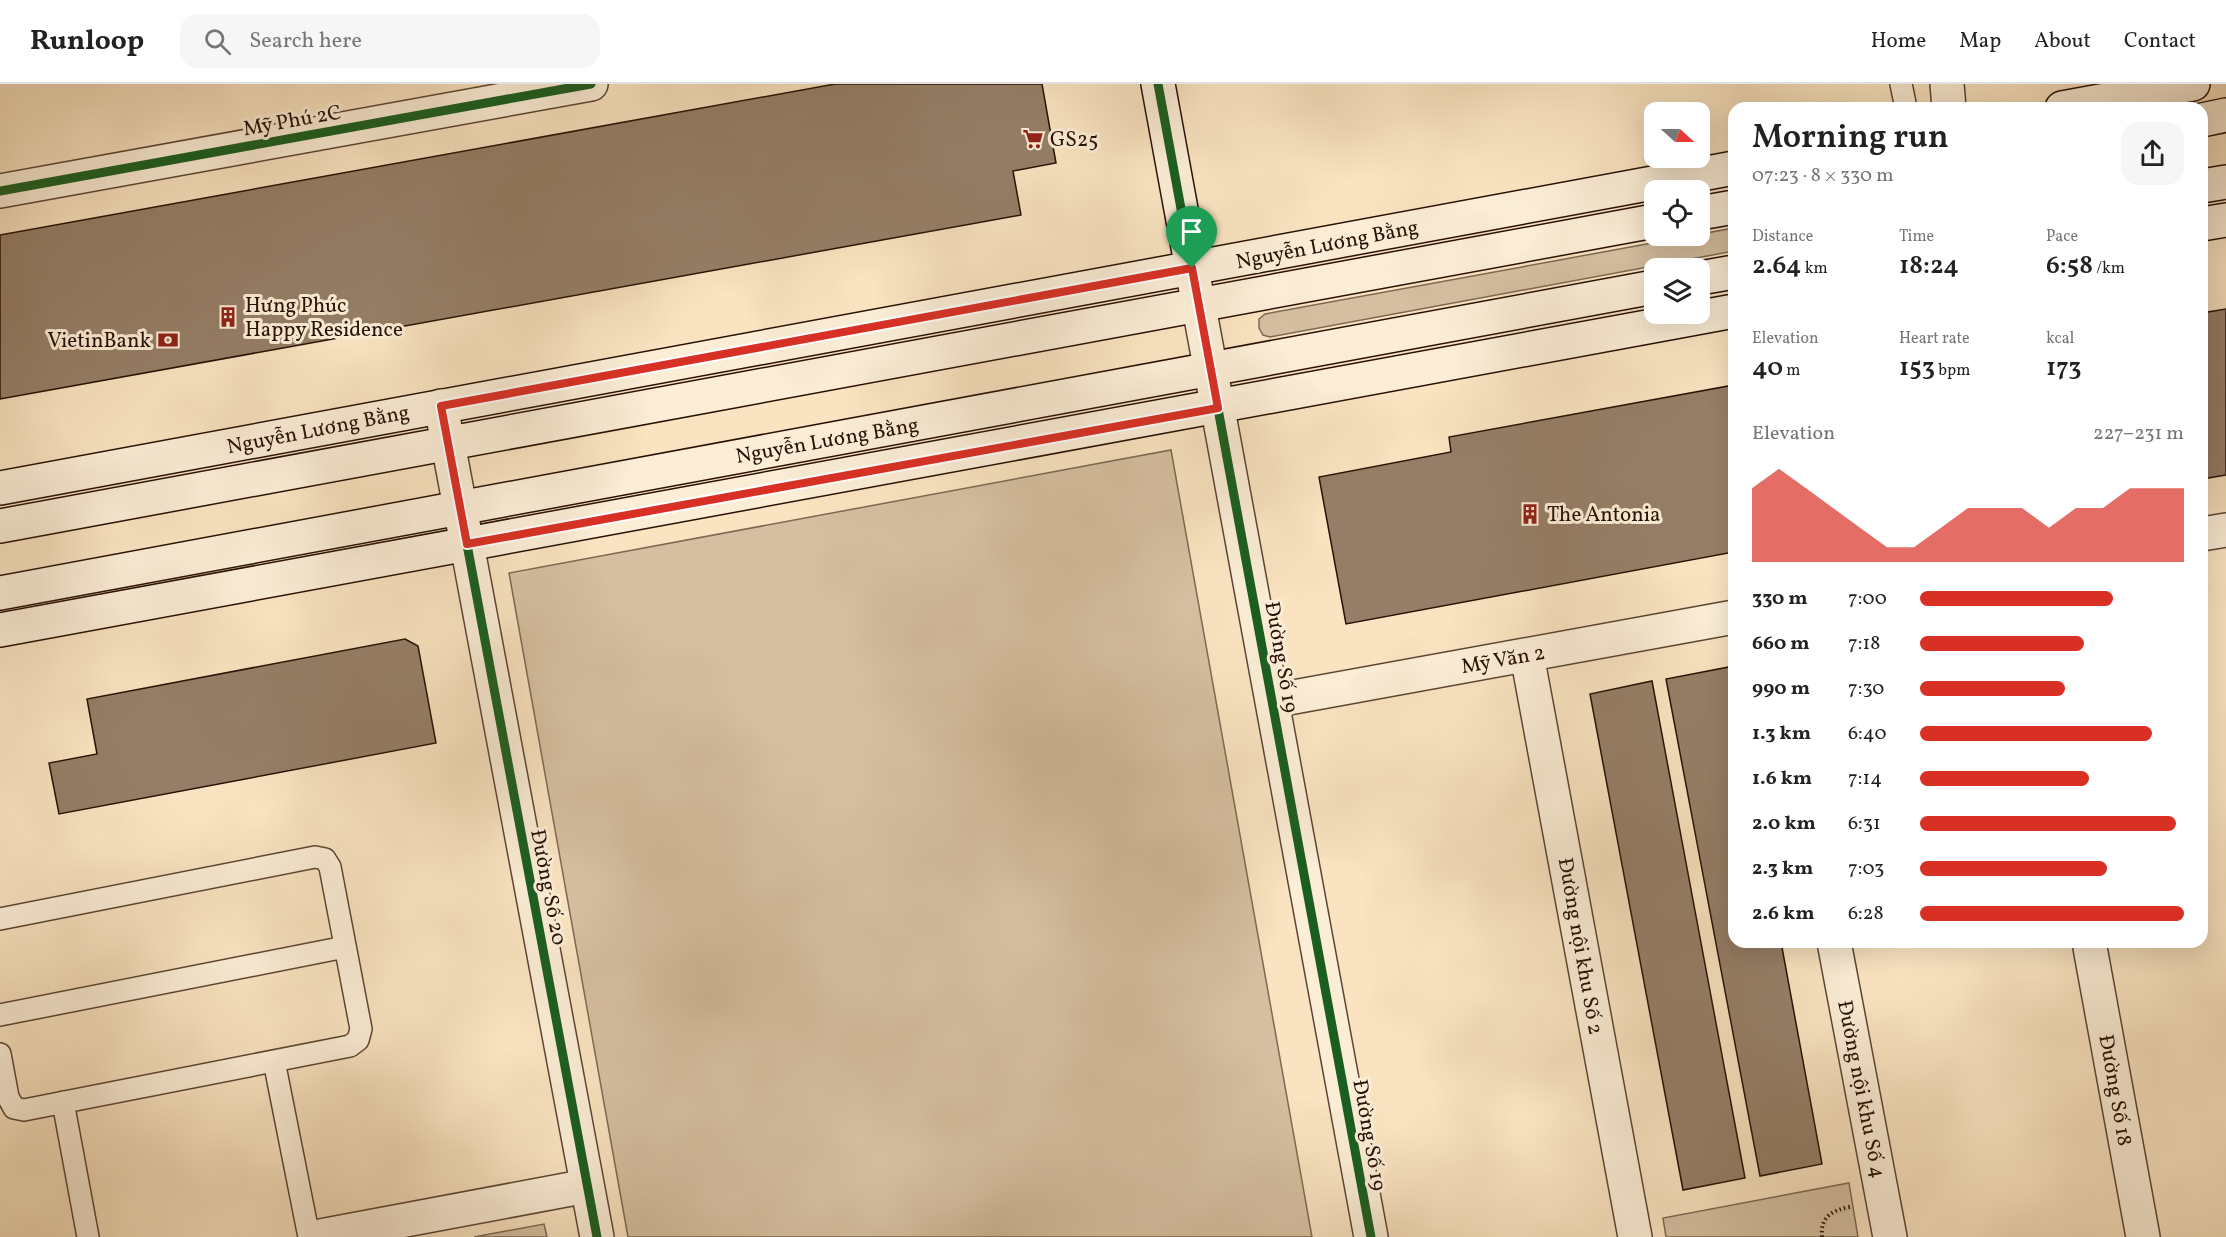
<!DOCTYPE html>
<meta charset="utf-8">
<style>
body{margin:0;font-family:Vollkorn,serif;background:#f6f6f6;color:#222;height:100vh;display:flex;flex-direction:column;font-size:22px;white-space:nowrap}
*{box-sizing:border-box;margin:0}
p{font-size:20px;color:#767676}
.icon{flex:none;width:33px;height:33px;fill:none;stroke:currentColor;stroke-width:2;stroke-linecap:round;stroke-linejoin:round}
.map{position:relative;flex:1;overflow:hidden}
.details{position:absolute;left:1728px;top:18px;width:480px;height:846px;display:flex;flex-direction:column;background:#fff;border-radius:18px;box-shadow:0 6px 24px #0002}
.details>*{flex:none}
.needle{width:39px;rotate:111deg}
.buttons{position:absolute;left:1644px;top:18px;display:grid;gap:12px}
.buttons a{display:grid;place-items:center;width:66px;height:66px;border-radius:12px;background:#fff;box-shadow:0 6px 24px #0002;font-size:30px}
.pin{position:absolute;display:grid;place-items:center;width:51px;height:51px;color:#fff;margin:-62px -26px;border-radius:50% 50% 50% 0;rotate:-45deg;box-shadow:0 0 6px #0007}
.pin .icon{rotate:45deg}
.round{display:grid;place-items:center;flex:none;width:63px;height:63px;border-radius:18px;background:#f6f6f6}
.headline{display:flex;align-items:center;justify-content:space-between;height:102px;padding:0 24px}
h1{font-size:33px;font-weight:600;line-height:45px}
.metrics{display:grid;grid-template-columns:repeat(3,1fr);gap:9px;height:102px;padding:6px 24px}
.metrics div{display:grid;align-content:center}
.metrics b{font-size:26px;font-weight:600}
.metrics small{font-size:16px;font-weight:400}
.metrics p{font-size:16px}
.chart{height:168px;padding:12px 24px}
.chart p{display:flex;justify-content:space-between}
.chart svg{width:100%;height:108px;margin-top:6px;fill:#d93025;opacity:.7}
ul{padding:0 24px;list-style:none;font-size:20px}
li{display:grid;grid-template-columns:96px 72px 1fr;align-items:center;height:45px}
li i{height:15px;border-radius:8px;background:#d93025}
header{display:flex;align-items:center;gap:36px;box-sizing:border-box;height:84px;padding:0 30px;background:#fff;border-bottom:2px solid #e0e0e0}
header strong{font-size:28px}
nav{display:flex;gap:33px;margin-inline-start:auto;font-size:21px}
.search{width:420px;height:54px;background:#f6f6f6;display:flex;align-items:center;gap:15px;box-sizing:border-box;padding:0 21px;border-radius:18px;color:#767676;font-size:22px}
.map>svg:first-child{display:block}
.green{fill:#d5bfa0;stroke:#7e6853;stroke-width:1.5}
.building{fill:#957e67;stroke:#281006;stroke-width:1.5}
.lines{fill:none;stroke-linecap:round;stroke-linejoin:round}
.lane-casing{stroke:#5c4534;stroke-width:24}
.street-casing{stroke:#5c4534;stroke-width:36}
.secondary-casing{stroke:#281006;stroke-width:36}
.path{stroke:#281006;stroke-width:4;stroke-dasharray:1.5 3;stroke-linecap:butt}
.lane{stroke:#fbedd6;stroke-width:21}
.street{stroke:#fbedd6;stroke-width:33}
.secondary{stroke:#fbedd6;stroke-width:33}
.cycleway-casing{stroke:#fbedd6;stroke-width:13}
.cycleway{stroke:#1b5e20;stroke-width:9}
.route-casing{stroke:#fff;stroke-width:12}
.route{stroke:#d93025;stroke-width:8}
.labels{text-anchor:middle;stroke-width:6;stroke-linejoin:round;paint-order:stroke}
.street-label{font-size:21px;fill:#281006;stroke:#fbedd6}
.poi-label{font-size:21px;fill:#281006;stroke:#fbedd6;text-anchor:start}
</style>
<header>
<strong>Runloop</strong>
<div class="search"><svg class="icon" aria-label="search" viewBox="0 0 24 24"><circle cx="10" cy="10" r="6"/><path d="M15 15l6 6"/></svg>Search here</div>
<nav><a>Home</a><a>Map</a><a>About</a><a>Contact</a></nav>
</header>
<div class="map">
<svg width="2226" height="1153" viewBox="0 0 2226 1153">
<rect width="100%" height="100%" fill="#f9e3c0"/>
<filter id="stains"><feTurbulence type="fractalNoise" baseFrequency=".00333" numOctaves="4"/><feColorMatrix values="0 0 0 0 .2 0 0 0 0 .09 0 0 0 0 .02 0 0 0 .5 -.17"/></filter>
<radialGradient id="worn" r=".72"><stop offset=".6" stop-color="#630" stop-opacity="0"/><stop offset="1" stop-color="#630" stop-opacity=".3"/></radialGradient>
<path class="green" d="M1734,144V167L1270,253L1263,251L1259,244V235L1265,230Z
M1171,366L1312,1153H628L509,489Z
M1849,1099L1858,1153H1666L1663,1134Z
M544,1140L547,1153H474Z"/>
<path class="building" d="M835,0H1042L1056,79L1013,87L1021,131L0,315V151Z
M2226,225V391L2202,395V229Z
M1734,301V468L1346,540L1319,393L1451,368L1449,353Z
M405,555L418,562L436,659L59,730L49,679L97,670L87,615Z
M1729,583L1734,611V858H1781L1822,1080L1760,1092L1666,595Z
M1652,597L1745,1094L1683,1106L1590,610Z"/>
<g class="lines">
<g class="lane-casing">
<path id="lane" d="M1901,0L1906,24
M0,835L315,773L325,775L330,783L361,945L358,956L350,962L24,1026L14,1024L8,1013L0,970
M0,931L345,863
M274,977L309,1153
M63,1018L88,1153"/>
</g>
<g class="street-casing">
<path id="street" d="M1947,0L1949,24
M0,107L591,0
M1192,185L1371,1153
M441,322L597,1153
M2202,450L2226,446
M1527,571L1635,1153
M1272,617L1734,533
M1834,858L1890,1153
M2089,858L2143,1153
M315,1153L587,1102"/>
</g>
<g class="secondary-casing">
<path id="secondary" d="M1158,0L1192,185
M2062,24L2193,0
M2202,36L2226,31
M2202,102L2226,98
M1700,129L1734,123
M2202,140L2226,136
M1700,194L1734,188
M0,404L1734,84
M0,442L1654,137
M0,509L1654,203
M0,546L1734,227"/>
</g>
<path class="path" d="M1822,1153C1820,1133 1832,1126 1850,1123"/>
<use href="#lane" class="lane"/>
<use href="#street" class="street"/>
<use href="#secondary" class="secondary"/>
<g class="cycleway-casing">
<path id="cycleway" d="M1158,0L1371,1153
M0,107L591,0
M441,322L597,1153"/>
</g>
<use href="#cycleway" class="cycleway"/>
</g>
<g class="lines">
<g class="route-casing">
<path id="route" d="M1192,184L1218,324L467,460L441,322Z"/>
</g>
<use href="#route" class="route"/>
</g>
<defs>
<g id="supermarket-bare" transform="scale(1.62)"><path d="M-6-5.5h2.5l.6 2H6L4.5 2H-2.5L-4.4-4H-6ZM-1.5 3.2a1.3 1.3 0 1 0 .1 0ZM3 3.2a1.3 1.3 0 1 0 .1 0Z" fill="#8f2418" stroke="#fbedd6" stroke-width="2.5" paint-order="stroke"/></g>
<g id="building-bare" transform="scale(1.62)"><path d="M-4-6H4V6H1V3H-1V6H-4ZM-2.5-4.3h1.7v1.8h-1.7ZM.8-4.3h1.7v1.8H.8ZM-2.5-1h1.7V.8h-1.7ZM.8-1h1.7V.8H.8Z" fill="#8f2418" stroke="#fbedd6" stroke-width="2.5" paint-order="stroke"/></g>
<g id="bank-bare" transform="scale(1.62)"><path d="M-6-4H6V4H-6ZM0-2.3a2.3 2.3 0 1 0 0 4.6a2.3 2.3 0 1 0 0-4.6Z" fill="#8f2418" stroke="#fbedd6" stroke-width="2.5" paint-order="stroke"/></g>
</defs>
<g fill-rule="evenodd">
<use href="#supermarket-bare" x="1033" y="55"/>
<use href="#building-bare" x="228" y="233"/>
<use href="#bank-bare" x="168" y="256"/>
<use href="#building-bare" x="1530" y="430"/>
</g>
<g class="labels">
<g class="street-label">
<text transform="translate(292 36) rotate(-10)" y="7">Mỹ Phú 2C</text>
<text transform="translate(1327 160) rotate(-11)" y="7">Nguyễn Lương Bằng</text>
<text transform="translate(318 345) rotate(-11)" y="7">Nguyễn Lương Bằng</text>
<text transform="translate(827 356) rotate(-10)" y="7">Nguyễn Lương Bằng</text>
<text transform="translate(1282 573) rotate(80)" y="7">Đường Số 19</text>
<text transform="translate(1503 575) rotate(-10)" y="7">Mỹ Văn 2</text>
<text transform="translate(549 803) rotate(79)" y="7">Đường Số 20</text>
<text transform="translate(1581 862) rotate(80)" y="7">Đường nội khu Số 2</text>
<text transform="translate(1862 1005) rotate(79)" y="7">Đường nội khu Số 4</text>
<text transform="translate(2116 1006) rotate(80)" y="7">Đường Số 18</text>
<text transform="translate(1370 1051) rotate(80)" y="7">Đường Số 19</text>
</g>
<g class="poi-label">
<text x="1050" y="62">GS25</text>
<text x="245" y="228">Hưng Phúc<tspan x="245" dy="24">Happy Residence</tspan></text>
<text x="151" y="263" text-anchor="end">VietinBank</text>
<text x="1547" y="437">The Antonia</text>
</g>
</g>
<rect width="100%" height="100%" filter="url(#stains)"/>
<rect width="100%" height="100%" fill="url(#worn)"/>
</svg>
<div class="buttons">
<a><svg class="needle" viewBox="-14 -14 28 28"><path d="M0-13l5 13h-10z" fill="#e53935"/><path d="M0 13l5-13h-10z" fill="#767676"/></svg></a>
<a><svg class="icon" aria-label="locate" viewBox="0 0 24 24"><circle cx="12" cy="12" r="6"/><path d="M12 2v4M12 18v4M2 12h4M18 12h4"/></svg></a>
<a><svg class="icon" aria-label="layers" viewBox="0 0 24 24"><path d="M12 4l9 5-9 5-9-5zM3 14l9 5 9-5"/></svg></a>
</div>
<div class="pin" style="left:1192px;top:184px;background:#1e9e55"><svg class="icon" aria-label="arrive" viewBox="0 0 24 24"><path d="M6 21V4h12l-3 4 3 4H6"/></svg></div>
<section class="details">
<div class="headline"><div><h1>Morning run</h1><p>07:23 · 8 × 330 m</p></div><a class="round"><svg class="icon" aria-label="share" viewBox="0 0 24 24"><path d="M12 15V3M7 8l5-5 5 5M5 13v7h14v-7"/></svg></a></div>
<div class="metrics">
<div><p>Distance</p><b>2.64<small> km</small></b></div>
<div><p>Time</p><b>18:24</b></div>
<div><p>Pace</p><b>6:58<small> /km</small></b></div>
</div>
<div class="metrics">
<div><p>Elevation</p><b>40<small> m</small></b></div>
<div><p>Heart rate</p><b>153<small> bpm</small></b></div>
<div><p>kcal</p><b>173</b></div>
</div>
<div class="chart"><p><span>Elevation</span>227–231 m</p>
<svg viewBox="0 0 160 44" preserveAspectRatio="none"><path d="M0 44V14L10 6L20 14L30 22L40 30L50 38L60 38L70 30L80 22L90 22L100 22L110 30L120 22L130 22L140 14L150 14L160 14V44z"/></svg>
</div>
<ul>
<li><b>330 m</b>7:00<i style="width:73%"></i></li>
<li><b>660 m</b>7:18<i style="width:62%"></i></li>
<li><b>990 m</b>7:30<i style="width:55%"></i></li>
<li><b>1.3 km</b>6:40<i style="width:88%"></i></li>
<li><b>1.6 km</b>7:14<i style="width:64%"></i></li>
<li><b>2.0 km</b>6:31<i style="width:97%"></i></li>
<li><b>2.3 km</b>7:03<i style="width:71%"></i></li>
<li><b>2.6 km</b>6:28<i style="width:100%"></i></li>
</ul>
</section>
</div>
